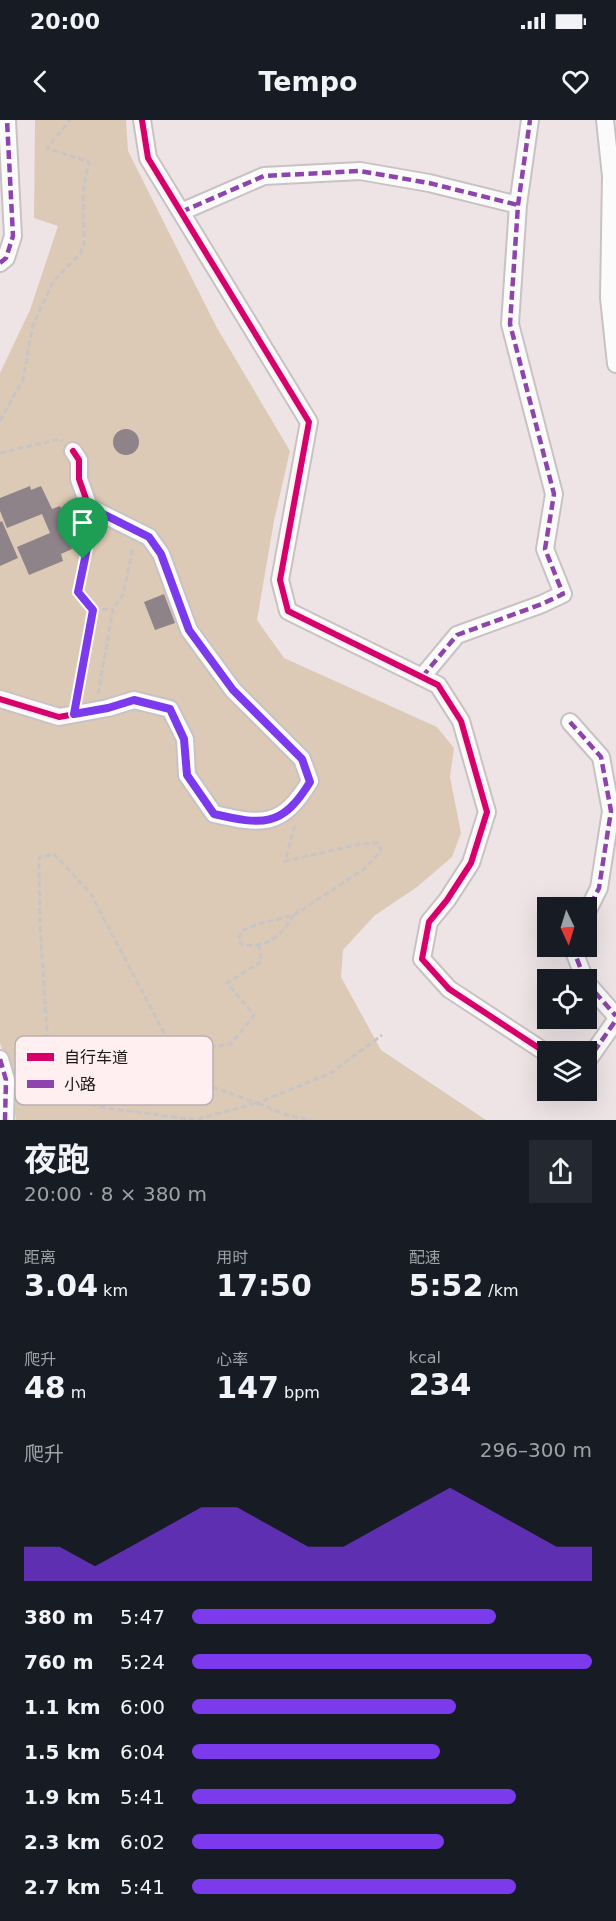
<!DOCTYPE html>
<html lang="zh">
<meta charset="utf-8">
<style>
body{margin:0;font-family:"DejaVu Sans","Noto Sans SC",sans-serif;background:#242831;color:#f1f3f6;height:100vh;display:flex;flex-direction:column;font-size:22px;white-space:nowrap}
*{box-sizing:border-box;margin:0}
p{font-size:20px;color:#9ea1a6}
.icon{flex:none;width:33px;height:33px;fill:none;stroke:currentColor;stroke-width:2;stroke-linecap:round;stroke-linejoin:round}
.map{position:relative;height:1000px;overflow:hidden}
.details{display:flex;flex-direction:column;background:#171b24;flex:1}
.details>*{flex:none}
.needle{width:39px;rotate:176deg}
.fabs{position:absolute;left:537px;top:777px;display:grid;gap:12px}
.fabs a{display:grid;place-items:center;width:60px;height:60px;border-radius:0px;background:#171b24;box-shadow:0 6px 24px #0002;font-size:30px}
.pin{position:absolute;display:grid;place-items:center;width:51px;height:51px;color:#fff;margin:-62px -26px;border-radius:50% 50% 50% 0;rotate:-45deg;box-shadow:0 0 6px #0007}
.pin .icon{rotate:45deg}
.round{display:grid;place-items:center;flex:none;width:63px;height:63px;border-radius:0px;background:#242831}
.overview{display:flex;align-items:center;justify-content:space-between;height:102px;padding:0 24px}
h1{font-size:33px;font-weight:700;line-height:45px}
.stats{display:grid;grid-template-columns:repeat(3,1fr);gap:9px;height:102px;padding:6px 24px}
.stats div{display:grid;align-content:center}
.stats b{font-size:30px;font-weight:700}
.stats small{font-size:16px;font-weight:400}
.stats p{font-size:16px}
.chart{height:168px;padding:12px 24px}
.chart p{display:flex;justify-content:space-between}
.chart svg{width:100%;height:108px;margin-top:6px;fill:#7c3aed;opacity:.7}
ul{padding:0 24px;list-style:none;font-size:20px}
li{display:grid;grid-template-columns:96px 72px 1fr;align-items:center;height:45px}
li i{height:15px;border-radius:8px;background:#7c3aed}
.status{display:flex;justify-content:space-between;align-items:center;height:42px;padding:0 30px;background:#171b24;direction:ltr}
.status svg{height:16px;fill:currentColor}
header{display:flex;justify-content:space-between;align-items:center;height:78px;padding:0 24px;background:#171b24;font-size:27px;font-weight:700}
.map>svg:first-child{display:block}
.green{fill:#ddcab6}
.building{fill:#8e8389}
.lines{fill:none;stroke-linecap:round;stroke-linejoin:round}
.minor-casing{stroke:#c8c2c4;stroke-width:20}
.path{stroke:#c8c5c6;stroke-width:3;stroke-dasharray:6 3;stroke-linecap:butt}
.minor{stroke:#fcfbfb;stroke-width:16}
.quiet{stroke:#8e44ad;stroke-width:4.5;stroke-dasharray:9 4.5;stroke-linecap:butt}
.cycleway-casing{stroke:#ffeff1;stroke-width:10}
.cycleway{stroke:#d6006c;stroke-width:6}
.route-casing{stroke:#fff;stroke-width:12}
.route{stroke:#7c3aed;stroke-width:8}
.key{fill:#ffeff1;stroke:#bbaeb0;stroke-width:1.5}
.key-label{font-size:16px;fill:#1d1819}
</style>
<div class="status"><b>20:00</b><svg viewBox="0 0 49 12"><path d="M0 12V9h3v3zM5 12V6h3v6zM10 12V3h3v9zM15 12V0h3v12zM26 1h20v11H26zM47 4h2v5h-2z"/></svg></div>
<header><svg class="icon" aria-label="back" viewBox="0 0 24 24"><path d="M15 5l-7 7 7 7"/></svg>Tempo<svg class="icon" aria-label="heart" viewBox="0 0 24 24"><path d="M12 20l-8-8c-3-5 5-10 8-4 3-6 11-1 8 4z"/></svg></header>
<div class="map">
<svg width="616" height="1000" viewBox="0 0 616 1000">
<rect width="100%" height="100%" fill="#eee4e6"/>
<path class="green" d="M35,0H126L128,31L216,206L290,331L274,401L257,500L284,538L437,607L454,628L450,657L461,713L452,737L417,767L374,796L343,830L341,857L381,930L486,1000H16L5,938L0,923V253L30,190L58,106L34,98Z"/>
<path class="building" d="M113 322a13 13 0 1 1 26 0a13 13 0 1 1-26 0Z
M30,366L31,370L41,366L52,389L60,386L68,405L63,407L72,429L61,434L63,441L29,455L17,427L50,413L42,394L7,408L0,391V378Z
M2,401L18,438L0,446V402Z
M164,474L175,503L155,510L144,482Z"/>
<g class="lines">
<g class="minor-casing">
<path id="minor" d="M142,0L148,38L309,302L280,460L288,491L438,565L461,601L487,692L471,743L447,780L429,802L422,839L449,869L548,934
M605,0L611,56L609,178L616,244
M181,92L264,56L360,51L429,63L518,85
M0,143L6,138L13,116L7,0
M422,557L457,515L542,484L563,474L545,429L554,374L510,204L518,85L530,0
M0,579L59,597L108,588L134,580L170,589L185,619L187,655L214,694C262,705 282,708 310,661L302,639L233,570L189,510L161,434L149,417L89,387L79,359V340L73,331
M570,602L601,637L611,691L599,768L586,794
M572,826L585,860
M586,862L616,896
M0,939L6,960L5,1000
M586,943L616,900"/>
</g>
<path class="path" d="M0,301L23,259L33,205L54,160L80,134L84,124L83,73L89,42L47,28L70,0
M0,333L60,319L63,321
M93,490L113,489
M98,574L113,489L123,475L133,427
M77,578L93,490L78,472L91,406
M294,795C280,817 269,827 243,825L238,820L241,811L258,804L294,795L364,749L381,731L378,723L361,724L285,741L295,705
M174,932L231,924L254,895L227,863L262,841L259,826
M22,964L100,987L195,1000L257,983L287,995L311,1000
M71,977L49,940L40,806L39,737L54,734L91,774L174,932L193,960L257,983L331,953L382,915"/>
<use href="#minor" class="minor"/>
<path class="quiet" d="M181,92L264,56L360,51L429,63L518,85
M0,143L6,138L13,116L7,0
M422,557L457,515L542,484L563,474L545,429L554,374L510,204L518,85L530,0
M570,602L601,637L611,691L599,768L586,794
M572,826L585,860
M586,862L616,896
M0,939L6,960L5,1000
M586,943L616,900"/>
<g class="cycleway-casing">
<path id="cycleway" d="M142,0L148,38L309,302L280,460L288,491L438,565L461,601L487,692L471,743L447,780L429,802L422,839L449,869L548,934
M0,579L59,597L108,588L134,580L170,589L185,619L187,655L214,694C262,705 282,708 310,661L302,639L233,570L189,510L161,434L149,417L89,387L79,359V340L73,331"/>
</g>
<use href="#cycleway" class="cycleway"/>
</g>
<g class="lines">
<g class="route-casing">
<path id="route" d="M95,390L149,417L161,434L189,510L233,570L302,639L310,662C282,708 262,705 214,694L187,655L184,619L170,589L134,580L108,588L74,594L93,490L78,472Z"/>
</g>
<use href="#route" class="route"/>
</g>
<rect x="15" y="916" width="198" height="69" rx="9" class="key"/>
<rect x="27" y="933" width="27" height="8" fill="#d6006c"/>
<rect x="27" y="960" width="27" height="8" fill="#8e44ad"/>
<g class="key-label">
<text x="64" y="943">自行车道</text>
<text x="64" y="970">小路</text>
</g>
</svg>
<div class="fabs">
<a><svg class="needle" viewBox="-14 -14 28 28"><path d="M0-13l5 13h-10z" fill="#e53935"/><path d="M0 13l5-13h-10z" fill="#9ea1a6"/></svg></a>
<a><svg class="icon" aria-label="locate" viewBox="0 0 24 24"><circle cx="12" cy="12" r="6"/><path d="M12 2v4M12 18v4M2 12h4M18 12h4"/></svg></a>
<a><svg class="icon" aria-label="layers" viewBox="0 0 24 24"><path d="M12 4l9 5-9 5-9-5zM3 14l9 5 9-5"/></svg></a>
</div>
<div class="pin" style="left:83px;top:439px;background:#1e9e55"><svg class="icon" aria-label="arrive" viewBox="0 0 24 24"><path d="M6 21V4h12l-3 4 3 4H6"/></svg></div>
</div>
<section class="details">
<div class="overview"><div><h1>夜跑</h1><p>20:00 · 8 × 380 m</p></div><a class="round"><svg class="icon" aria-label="share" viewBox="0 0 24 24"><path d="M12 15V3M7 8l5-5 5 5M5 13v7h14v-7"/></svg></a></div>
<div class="stats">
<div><p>距离</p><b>3.04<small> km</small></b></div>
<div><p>用时</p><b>17:50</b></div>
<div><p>配速</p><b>5:52<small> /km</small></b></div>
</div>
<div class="stats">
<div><p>爬升</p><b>48<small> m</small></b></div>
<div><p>心率</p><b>147<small> bpm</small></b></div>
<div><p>kcal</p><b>234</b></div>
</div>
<div class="chart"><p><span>爬升</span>296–300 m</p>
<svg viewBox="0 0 160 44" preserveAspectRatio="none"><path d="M0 44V30L10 30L20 38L30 30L40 22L50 14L60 14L70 22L80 30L90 30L100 22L110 14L120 6L130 14L140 22L150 30L160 30V44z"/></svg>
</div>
<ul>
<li><b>380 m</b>5:47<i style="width:76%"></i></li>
<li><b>760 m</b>5:24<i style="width:100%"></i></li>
<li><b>1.1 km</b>6:00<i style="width:66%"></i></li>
<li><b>1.5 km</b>6:04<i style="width:62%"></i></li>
<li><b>1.9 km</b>5:41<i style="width:81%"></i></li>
<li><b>2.3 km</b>6:02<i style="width:63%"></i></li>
<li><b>2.7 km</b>5:41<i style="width:81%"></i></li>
</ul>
</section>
